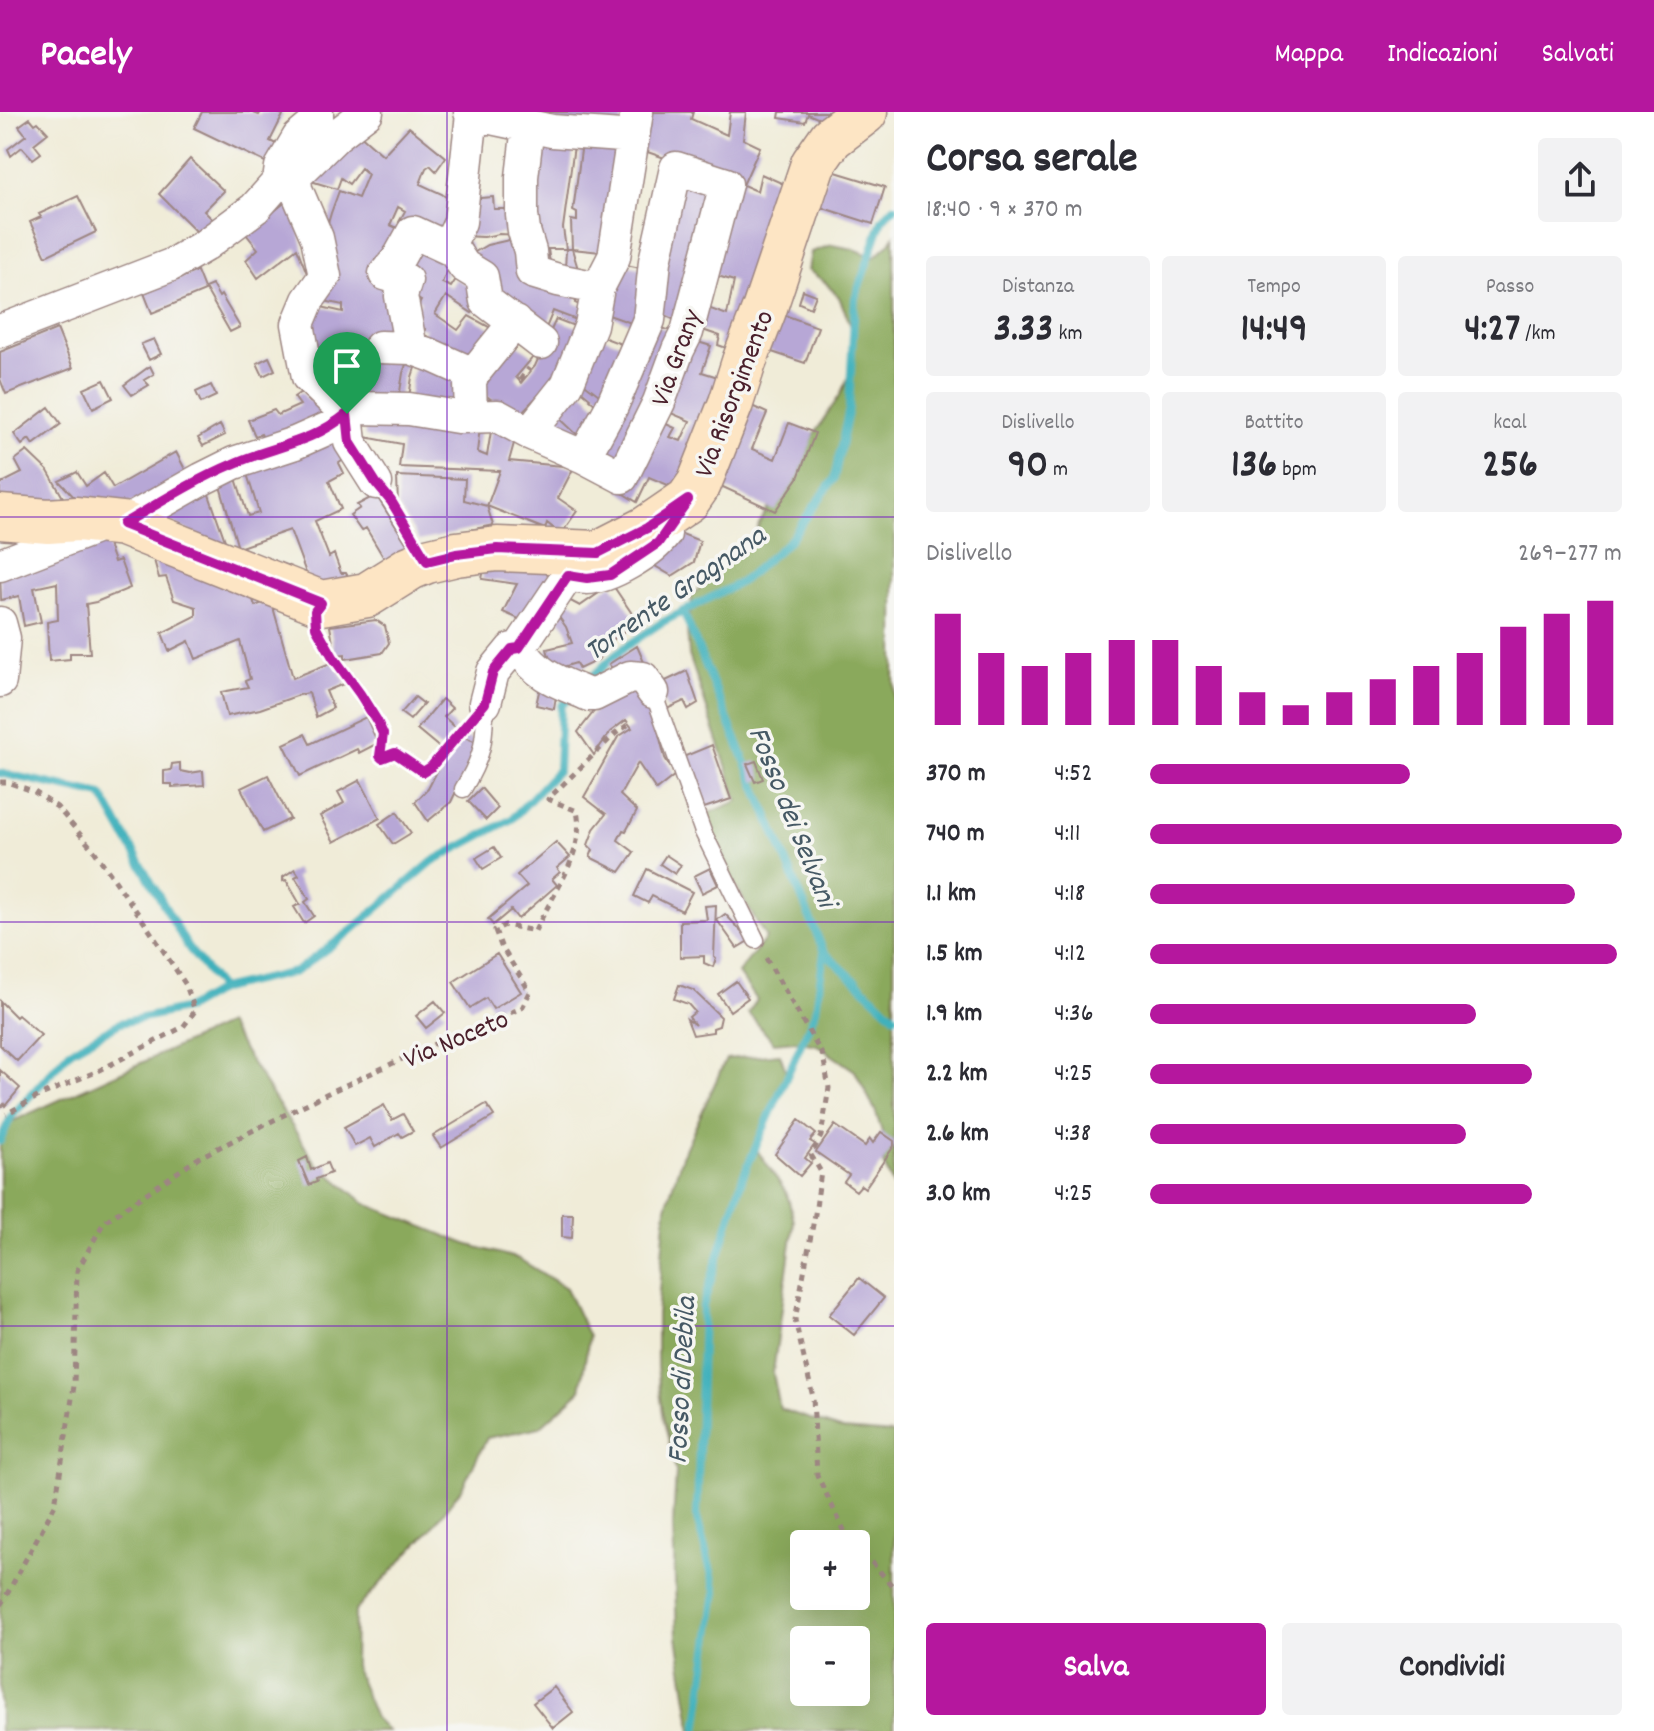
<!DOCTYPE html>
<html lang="it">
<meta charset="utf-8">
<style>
body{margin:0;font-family:Dekko,sans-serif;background:#f2f2f3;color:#2b2b33;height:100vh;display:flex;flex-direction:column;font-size:30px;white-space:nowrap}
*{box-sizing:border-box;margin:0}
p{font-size:26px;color:#7c7c81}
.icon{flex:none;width:44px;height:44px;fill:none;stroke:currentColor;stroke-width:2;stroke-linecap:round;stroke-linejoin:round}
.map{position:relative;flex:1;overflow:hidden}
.side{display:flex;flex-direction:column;background:#fff;width:760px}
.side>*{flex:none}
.controls{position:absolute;left:790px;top:1418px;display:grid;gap:16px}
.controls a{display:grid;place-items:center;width:80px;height:80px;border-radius:8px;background:#fff;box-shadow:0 8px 32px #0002;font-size:40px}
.pin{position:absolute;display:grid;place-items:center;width:68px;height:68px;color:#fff;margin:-82px -34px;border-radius:50% 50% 50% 0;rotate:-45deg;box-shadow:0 0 8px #0007}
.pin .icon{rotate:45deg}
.round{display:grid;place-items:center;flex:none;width:84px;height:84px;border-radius:8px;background:#f2f2f3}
.summary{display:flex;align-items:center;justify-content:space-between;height:136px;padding:0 32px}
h1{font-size:44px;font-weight:700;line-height:60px}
.figures{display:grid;grid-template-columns:repeat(3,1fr);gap:12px;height:136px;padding:8px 32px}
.figures div{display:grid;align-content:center;border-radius:8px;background:#f2f2f3;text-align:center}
.figures b{font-size:40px;font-weight:700}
.figures small{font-size:22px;font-weight:400}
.figures p{font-size:22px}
.chart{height:224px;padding:16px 32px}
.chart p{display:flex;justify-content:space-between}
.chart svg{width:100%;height:144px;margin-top:8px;stroke:#b5179e;stroke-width:6}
.button{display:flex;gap:16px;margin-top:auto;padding:16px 32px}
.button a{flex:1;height:92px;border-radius:8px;background:#b5179e;color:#fff;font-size:32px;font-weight:700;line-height:92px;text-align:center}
.button a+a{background:#f2f2f3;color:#2b2b33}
ul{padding:0 32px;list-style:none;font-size:26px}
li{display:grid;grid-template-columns:128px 96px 1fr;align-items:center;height:60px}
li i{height:20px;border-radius:10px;background:#b5179e}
header{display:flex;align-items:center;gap:48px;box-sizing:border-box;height:112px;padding:0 40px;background:#b5179e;color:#fff}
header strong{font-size:38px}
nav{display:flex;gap:44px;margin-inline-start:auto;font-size:28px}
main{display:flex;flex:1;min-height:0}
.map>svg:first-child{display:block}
.forest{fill:#8aa95c;stroke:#6a6444;stroke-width:2;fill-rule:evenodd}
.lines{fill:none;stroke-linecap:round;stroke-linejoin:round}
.stream{stroke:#41b1bc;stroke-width:8}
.building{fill:#b7a7d6}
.service-casing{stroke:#9d8682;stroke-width:19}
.minor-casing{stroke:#9d8682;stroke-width:35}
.secondary-casing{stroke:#9d8682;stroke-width:47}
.path{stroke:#9d8682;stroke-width:5;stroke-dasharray:6 6;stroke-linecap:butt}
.service{stroke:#fff;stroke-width:16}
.minor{stroke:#fff;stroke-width:32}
.secondary{stroke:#fde5c4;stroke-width:44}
.route-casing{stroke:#fff;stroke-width:16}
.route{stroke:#b5179e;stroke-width:10}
.grid{fill:none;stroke:#7b2cbf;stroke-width:2;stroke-opacity:0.55}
.labels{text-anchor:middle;stroke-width:7;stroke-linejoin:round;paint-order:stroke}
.street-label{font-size:28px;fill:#4a1f2b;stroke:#f6f6f2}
.water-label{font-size:30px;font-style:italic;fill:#465965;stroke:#f6f6f2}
</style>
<header>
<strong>Pacely</strong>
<nav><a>Mappa</a><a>Indicazioni</a><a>Salvati</a></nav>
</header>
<main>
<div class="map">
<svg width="894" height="1619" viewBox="0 0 894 1619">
<rect width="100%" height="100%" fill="#f6f6f2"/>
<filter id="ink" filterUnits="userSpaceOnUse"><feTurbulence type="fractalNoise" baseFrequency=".0125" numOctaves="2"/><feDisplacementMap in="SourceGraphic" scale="16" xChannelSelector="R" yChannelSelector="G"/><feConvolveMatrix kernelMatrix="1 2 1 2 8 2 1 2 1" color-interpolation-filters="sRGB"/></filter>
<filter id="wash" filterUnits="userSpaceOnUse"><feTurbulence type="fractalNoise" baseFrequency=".006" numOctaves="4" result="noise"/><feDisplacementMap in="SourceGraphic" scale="32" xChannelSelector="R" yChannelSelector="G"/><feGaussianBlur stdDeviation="1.8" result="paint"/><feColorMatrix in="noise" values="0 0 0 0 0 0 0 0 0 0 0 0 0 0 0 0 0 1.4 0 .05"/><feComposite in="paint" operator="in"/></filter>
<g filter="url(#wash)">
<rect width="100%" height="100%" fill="#f0ecd8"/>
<path class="forest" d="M894,124V1076L879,1041L882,1020L875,998L855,959L817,933L795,929L774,931L748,901L757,888L738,861L766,826L727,759L704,703L738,689L689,543L687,516L691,496L692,483L708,470L738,438L754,432L759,412L815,321L840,283L848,265L855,226L847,204L839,185L825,170L808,158L811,140L832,133L854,137L874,145L889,132Z
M227,912L315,1050L366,1092L466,1132L519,1147L566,1176L589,1225L580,1279L540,1315L487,1326L462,1376L429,1419L355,1499L354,1554L375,1606L388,1619H0V1022L4,1013Z
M780,942L787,962L757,1038L787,1082L794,1109L773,1261L780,1297L843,1318L894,1322V1619H692L677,1525L673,1413L676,1360L664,1309L657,1255V1203L666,1095L682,1044L726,947ZM856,1432V1484H804V1432ZM856,1528V1580H804V1528Z"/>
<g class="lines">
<path class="stream" d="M683,499L824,840L894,904
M583,573L621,538L661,511L741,470L789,429L834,367L849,296L855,186L882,108L894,95
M0,661L102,683L187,834L221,877L295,860L351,819L433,749L512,707L558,658L561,594L570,585
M0,1029L11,1005L70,939L120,911L188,896L221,877
M697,1619L716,1479L697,1406L703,1194L743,1064L816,898L824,840"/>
</g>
<g id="blocks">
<path class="building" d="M202,0H251L259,3L261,0H276L283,3L270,29L278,33L269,52L194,16Z
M485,0H625L619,18Z
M639,0H693L691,7L727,23L730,0H746L743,27L760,35L743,73L757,79L761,62L786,73L732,238L718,233L720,224L691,214L697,192L727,203L734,169L705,160L731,69L636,36Z
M780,0H833L827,10L808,2L805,10L779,6Z
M30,6L35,12L38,10L48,21L34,32L41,41L33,47L22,35L11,44L8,37L26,23L19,14Z
M409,15L446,45L436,59L430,53L426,56L420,72L442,82L459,96L444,131L399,110L405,99L398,95L390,113L408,121L398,141L385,136L379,165L402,169L409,244L403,261L398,292H344L308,242L317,194L343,200V193L324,189L322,132L331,101L339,79L358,86L368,62L361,56L349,72L341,66L337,77L301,66L357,20L383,43Z
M540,21L575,26L563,116L566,137H548L551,159L532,136Z
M583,23L628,31L610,141L572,137L578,157L565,159L566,137H572L571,108L577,109V101L573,99Z
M190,47L224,79L204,99L217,112L201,124L159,82Z
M829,58L885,75L873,112L817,94Z
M683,66L720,75L686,213L653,198Z
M78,84L96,120L46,144L30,110L41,105L39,102Z
M293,84L309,167L297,136L258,166L246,148L258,137L246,122Z
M493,85L494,97H520L521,123L499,122L484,125L461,124L467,87Z
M415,123L452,145L442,171L451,175L456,167L484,183L472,201L446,184L435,202L458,218L469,204L500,221L471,257L419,232L425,217L410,210L421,189L405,181Z
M522,125L579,180L575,191L584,195L587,212L553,199L546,216L496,191L458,132L469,129L473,141L487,133Z
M617,151L654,159L637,213L597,199Z
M197,159L205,179L152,201L144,181Z
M212,173L219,185L221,183L240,215L230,220L205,176Z
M803,178L816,183L811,196L799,191Z
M779,201L818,215L805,251L766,238Z
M556,207L585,218L555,266L516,306L476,276L507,225L534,244L516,265L521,271L535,254Z
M653,213L680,222L621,359L592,344Z
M57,217L73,256L6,282L0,267V240Z
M592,221L624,233L603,286L574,264Z
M154,227L161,242L149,248L141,232Z
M688,227L711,234L702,260L721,266L680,378L649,365L637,390L619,379L653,306L675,316L670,325L681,329L690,309L659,296Z
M419,243L469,263L462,300L408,292L412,265Z
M269,245L275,258L263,264L257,251Z
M150,254L154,262L144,268L149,273L132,283L124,273Z
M104,268L113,286L93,296L84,277Z
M573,272L590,286L589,287L602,298L585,330L554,301Z
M211,273L216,284L201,291L196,280Z
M301,280L310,290L319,280L336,297L268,336L261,322L255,324L248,308L274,298L278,303L300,293L294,285Z
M745,291L767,301L752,337L775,347L789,311L815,321L798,366L775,399L712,370Z
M49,295L61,312L33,333L29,327L22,333L14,322Z
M364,298L481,307L477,340L487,344L492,313L516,324L509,349L574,355L558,386L577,399L561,422L547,411L545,417L487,394L493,413L419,429L398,394L397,364L465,367L464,388L487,394L500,359L399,355L402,332L365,325Z
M220,313L225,323L203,334L198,326Z
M335,317L351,343L339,351L344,361L329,369L341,397L315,409L329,445L334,442L341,461H346L349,467L312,477L290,418L238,436L218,367L234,360L248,404L259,401L245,355Z
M27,339L48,359L69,396L0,393V372L22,361L15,348Z
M176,340L190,367L155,386L88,400L79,385L75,386L59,369L77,360L86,374L104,361L113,376Z
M206,374L229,440L154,401Z
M376,383L412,440L388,453L366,416L361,419L350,403L360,396L357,393Z
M677,420L700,429L694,450L672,464L650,451Z
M105,424L114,450L120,448L130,476L96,490L86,492L90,541H70V547L49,549L47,510L58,508L57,471L34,476L41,510L24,514L19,484L1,488L0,461Z
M152,441L250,479L255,494L271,488L293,566L333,550L346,571L326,579L333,596L316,605L309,581L299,583L260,597L227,604L221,580L248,575L245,569L250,567L240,529L196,547L189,529L169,539L162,521L196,504V495L174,488L166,465L159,466Z
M485,452L554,454L528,511L503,500L517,472L482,467Z
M612,472L637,509L609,531L598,548L579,557L576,551L553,558L547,537L572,531L566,515L554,498L563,485L580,494Z
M376,508L385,514L389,531L382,541L345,547V542L335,543L330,514Z
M637,534L647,557L615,562L609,552Z
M687,559L698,591L688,597L684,589L667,597L657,573Z
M540,575L557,578L554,597L536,593Z
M629,577L644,586L653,598L665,646L675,663L656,678L638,651L620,683L637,699L626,719L623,718L618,728L634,740L620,760L590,745L593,738L588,733L594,717L606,702L584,685L618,625L632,616L626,608L610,620L594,643L578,620L596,597Z
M415,585L424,592L410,608L401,601Z
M442,587L452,596L444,605L456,616L441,637L417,617Z
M366,605L378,631L359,641L357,637L300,664L284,632L305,622L310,632Z
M462,624L479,631L451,690L428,709L415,690L428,677L449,636Z
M712,633L731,687L701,697L683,645Z
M756,649L763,667L755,670L747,652Z
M180,651V659L190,661L203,659L204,673L172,675V672H164V659L171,658L172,652Z
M268,663L290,707L263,720L241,676Z
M360,668L380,706L334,730L320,704L344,691L338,680Z
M481,676L498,696L486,708L468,689Z
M397,700L411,721L393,732L379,712Z
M556,730L570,745L557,756L560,760L552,767L557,773L518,807L511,798L493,813L488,807L527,774L517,763Z
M494,735L501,746L483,757L476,746Z
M666,743L681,753L675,762L660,752Z
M710,756L718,773L702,781L694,764Z
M295,757L299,763L295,765L309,787L305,790L314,804L304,811L294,795L300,792L286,768L283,769V765Z
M647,757L692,780L682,799L652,784L648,791L634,784Z
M716,793L714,845L716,847L713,855L704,851V844L680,845V809L707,808L705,794Z
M725,802L750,828L737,836L717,808Z
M497,842L521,880L493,897L486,886L470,896L453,870Z
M736,869L748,886L730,899L718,882Z
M679,873L693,878L721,905L719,914L713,916V920L693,923L687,907L695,913L689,905L695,900L688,892L674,887Z
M0,889L16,905L18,903L41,923L17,949L0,933Z
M435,889L445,901L426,916L416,904Z
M0,958L20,976L5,994L4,992L0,996Z
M486,992L494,1004L441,1036L433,1024Z
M384,993L392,1008L403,1002L413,1019L402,1025L399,1021L375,1035L370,1026L355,1034L344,1015Z
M799,1008L816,1022L810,1029L815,1032L805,1046L811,1051L800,1064L775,1042Z
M835,1013L865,1034L870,1027L873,1031L881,1020L894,1029V1034L865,1076L861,1073L856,1079L844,1070L849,1063L816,1040Z
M307,1045L311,1058L327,1051L331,1061L316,1067L317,1070L309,1073L299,1049Z
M562,1102H573L572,1126L562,1125Z
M859,1166L884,1186L854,1223L829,1203Z
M554,1575L573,1600L553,1616L533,1591Z"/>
</g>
</g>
<g filter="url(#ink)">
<use href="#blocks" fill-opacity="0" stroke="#9d8682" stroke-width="2"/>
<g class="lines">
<g class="service-casing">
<path id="service" d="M653,580L703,720L756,828
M463,677C483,644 485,630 485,591"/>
</g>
<g class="minor-casing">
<path id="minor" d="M470,0L472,2L552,19L621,24L632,28
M528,14L522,65V103L524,119L530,139L532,160L558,168L598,176
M281,55L295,64L337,23L367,0
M295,64L296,77L317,126L325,164L308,188L298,212L308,265L347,302L350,330L376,371
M448,136L460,110L472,2
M0,219L171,153L204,134L255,96L279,69L281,55L298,26L317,10V0
M380,235L411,236
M473,262L515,210
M471,304L470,270L473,262L433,244L411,236L401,184L406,168L385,162L398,147L413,120L454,139L464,154L482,165L486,189L541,231
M529,321L567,273L591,213L598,176L614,145L637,0
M123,412L202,367L234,351L295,331L331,315L356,296L409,297L458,305L498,304L529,321L584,345L622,365L659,290L678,238L687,220L726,72L676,56L655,149L649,208L612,294L584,345
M0,453L93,417L99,411
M0,511L4,526L0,569
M519,536C540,566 557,569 589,583H594L630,565L643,566L653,580
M485,591L493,560L512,537L519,536L568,463C574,464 581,466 587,466C610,466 652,440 665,422"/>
</g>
<g class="secondary-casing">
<path id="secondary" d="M0,405L48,409L77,407L123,412L321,491L367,483L410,456L427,449L456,442L497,437L598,441L647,416L688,388L699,372L731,291L744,250L764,198L813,52L831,26L865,0"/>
</g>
<path class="path" d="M520,268L529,256
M394,394L409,419
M321,524L333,545L360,582L377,609L383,622L380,644L382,646L395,641L423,660L431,655L461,618
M0,670H7L33,679L57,695L95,740L144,810L186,873L195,899L183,915L98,959L41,983L6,1002
M766,846L823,944L829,976L821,1024L811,1043L821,1060L815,1102L795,1208L813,1285L817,1363L844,1418L856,1432
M856,1432L894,1476
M0,1493L5,1486L55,1393L74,1274L77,1159L104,1110L200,1045L326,982L454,923L522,896L530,880L501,834L495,818L505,813L535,819C552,783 586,741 577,699L548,687L615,622L629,612"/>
<use href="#service" class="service"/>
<use href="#minor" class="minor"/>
<use href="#secondary" class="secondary"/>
</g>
</g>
<g class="lines" filter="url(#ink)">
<g class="route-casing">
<path id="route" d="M347,302L350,330L376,371L391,389L427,449L456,442L497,437L598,441L647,416L688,388L658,431L610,463L587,466L568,463L519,536L512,537L493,560L485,591L431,655L423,660L395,641L382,646L380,644L383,622L377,609L360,582L333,545L316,515L315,499L321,491L123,412C159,391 195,368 233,352C273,334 310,332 347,302Z"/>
</g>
<use href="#route" class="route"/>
</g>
<path class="grid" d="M447,0V1619M0,405H894M0,810H894M0,1214H894"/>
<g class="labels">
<g class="street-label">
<text transform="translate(674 245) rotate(-70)" y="10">Via Grany</text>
<text transform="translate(732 281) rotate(-69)" y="10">Via Risorgimento</text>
<text transform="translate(455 925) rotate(-23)" y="10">Via Noceto</text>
</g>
<g class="water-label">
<text transform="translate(674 480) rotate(-35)" y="10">Torrente Gragnana</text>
<text transform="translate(794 704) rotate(68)" y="10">Fosso dei Selvani</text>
<text transform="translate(680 1268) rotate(-87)" y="10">Fosso di Debila</text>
</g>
</g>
</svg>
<div class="controls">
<a>+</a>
<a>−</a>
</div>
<div class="pin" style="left:347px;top:302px;background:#1e9e55"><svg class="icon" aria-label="arrive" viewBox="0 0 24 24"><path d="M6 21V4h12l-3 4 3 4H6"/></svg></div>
</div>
<section class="side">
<div class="summary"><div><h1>Corsa serale</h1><p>18:40 · 9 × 370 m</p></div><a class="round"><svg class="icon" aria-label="share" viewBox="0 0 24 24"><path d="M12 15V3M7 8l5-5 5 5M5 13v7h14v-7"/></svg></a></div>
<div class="figures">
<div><p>Distanza</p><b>3.33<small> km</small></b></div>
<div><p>Tempo</p><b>14:49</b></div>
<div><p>Passo</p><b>4:27<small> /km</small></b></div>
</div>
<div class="figures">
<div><p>Dislivello</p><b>90<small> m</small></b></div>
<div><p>Battito</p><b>136<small> bpm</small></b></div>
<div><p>kcal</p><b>256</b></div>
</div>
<div class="chart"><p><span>Dislivello</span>269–277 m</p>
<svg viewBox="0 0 160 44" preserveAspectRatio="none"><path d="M5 44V10M15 44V22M25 44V26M35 44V22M45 44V18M55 44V18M65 44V26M75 44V34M85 44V38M95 44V34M105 44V30M115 44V26M125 44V22M135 44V14M145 44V10M155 44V6"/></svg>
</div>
<ul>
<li><b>370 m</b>4:52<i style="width:55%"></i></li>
<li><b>740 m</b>4:11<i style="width:100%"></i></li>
<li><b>1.1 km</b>4:18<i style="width:90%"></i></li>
<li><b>1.5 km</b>4:12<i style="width:99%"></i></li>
<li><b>1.9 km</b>4:36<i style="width:69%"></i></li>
<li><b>2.2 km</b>4:25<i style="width:81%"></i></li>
<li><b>2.6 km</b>4:38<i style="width:67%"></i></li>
<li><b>3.0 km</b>4:25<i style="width:81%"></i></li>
</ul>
<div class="button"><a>Salva</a><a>Condividi</a></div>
</section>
</main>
